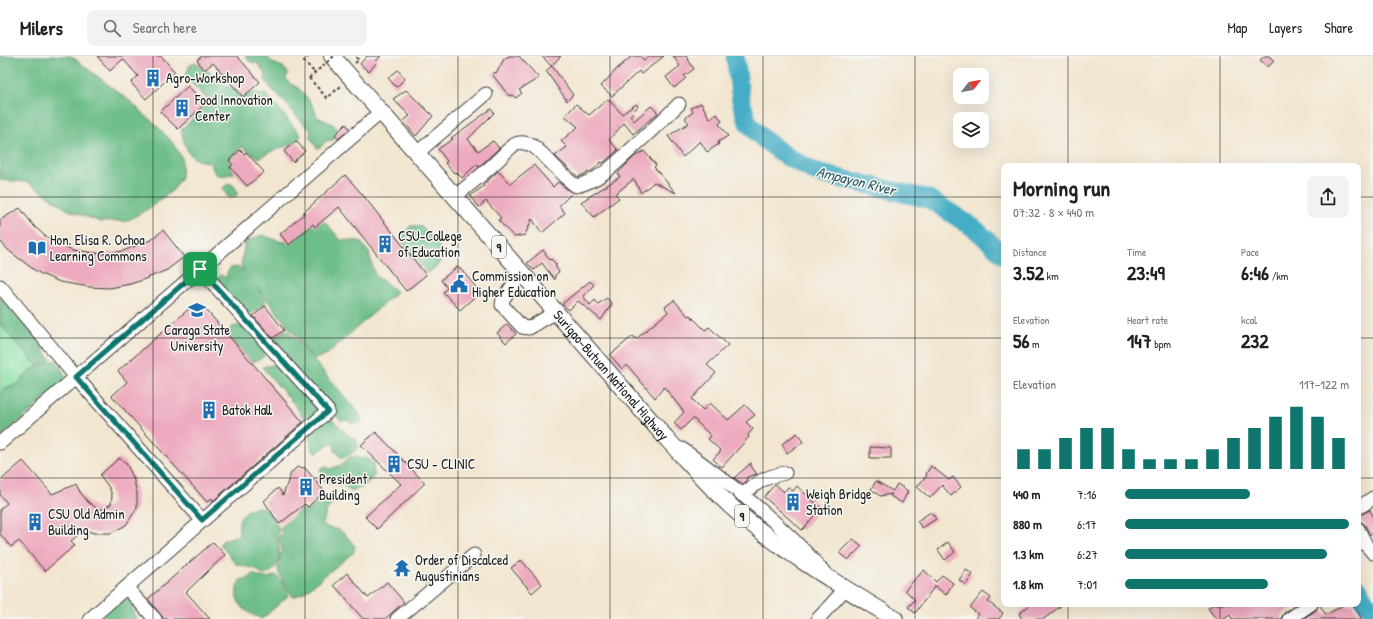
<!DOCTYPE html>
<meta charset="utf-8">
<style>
body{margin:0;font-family:"Patrick Hand",sans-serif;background:#f2f2f2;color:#222;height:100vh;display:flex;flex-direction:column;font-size:15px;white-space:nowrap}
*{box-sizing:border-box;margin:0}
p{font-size:13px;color:#767676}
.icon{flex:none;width:22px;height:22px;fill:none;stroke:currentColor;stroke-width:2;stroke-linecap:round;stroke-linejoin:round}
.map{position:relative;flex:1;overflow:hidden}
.details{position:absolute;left:1001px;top:107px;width:360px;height:444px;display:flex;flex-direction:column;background:#fff;border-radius:8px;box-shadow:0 4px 16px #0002}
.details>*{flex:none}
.needle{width:26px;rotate:59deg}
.controls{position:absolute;left:953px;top:12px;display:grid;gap:8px}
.controls a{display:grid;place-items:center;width:36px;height:36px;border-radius:8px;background:#fff;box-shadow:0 4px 16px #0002;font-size:20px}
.pin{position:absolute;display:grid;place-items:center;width:34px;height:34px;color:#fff;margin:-17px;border-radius:8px;box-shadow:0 2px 6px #0006}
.round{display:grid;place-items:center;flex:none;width:42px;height:42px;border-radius:8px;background:#f2f2f2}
.overview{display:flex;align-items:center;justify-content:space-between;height:68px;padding:0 12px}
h1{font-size:22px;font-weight:800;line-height:30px}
.stats{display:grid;grid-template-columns:repeat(3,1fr);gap:6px;height:68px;padding:4px 12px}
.stats div{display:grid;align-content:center}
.stats b{font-size:20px;font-weight:800}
.stats small{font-size:11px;font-weight:400}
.stats p{font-size:11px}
.chart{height:112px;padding:8px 12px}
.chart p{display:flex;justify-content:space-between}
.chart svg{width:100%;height:72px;margin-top:4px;stroke:#0f766e;stroke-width:6}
ul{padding:0 12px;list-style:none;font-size:13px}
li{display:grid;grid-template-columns:64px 48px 1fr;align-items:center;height:30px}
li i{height:10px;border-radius:5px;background:#0f766e}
header{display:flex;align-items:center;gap:24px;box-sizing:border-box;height:56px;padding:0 20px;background:#fff;border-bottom:1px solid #e0e0e0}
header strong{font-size:19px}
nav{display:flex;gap:22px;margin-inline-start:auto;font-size:14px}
.search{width:280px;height:36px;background:#f2f2f2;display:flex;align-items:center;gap:10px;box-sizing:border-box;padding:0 14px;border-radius:8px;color:#767676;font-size:15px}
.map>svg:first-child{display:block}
.green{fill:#89e0a4;stroke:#527e60}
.forest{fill:#6ebe8a;stroke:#456d53}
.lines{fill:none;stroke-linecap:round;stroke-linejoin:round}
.river{stroke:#45adc5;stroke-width:19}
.building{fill:#edaabe}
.minor-casing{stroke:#3c3a37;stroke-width:15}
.major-casing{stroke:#3c3a37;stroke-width:18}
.path{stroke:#3c3a37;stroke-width:2;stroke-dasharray:3 3;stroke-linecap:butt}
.minor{stroke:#fff;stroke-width:13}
.major{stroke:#fff;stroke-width:16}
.path-bridge{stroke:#3c3a37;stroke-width:2;stroke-dasharray:3 3;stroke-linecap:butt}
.route-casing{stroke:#fff;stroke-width:8}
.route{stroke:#0f766e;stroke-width:5}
.grid{fill:none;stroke:#1c1c1c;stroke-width:1;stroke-opacity:0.55}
.labels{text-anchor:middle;stroke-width:3;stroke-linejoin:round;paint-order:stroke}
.shield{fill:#f6f6f2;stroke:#5d5d5c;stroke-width:1}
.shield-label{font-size:13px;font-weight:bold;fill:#1c1c1c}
.poi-label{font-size:14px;fill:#1c1c1c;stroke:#f6f6f2;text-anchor:start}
.street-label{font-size:14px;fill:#1c1c1c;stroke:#f6f6f2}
.water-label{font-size:15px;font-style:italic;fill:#2e5d68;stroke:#f6f6f2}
</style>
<header>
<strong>Milers</strong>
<div class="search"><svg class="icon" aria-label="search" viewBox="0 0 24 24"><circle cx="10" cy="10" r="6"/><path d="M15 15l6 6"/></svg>Search here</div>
<nav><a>Map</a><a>Layers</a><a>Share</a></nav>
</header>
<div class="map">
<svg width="1373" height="563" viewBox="0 0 1373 563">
<rect width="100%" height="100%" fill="#f6f6f2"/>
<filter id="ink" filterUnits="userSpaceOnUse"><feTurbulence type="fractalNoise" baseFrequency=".025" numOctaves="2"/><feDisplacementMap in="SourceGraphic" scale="8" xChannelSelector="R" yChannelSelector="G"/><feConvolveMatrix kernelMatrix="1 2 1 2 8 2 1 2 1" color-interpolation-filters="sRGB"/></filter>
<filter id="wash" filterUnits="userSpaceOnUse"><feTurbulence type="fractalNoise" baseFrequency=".012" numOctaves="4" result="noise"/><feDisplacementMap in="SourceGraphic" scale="16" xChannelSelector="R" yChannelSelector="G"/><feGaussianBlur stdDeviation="0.9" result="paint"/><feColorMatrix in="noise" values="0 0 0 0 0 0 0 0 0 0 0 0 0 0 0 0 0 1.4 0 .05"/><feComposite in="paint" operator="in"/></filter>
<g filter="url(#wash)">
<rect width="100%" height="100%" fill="#f2e6d0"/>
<path class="green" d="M0,245L64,318L0,375Z"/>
<path class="forest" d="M0,0H71L131,46L161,74L172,86L182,102L181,122L173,134L151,151L127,165L101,166L68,154L28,126L0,124Z
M245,0H267C270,6 277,9 283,11L288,17L286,23C290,29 292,28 298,32C304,36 316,53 317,61L333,68L337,72L336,78L333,84L326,85L320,92H317L310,81L311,75L297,61L278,38L272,34L266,25L264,16L257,7L250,6Z
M195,6L211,17L222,28L227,31L230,30L243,41L248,38L257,37L267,39L301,79C296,90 281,91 270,96C266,98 263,100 259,102L242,91L228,104L234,118H229L224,121L215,118L210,106C187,106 186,91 181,74L209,47L207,43L185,21L190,9Z
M229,127L233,129L238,136L237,139L231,142L227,140L223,132Z
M325,166L341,184L360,185L369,197L375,219L397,236L327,298L313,304L358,356L362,363L361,367L353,368L346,364L341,365L270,285L285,274L288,275L312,301L258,232L266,247L248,260L217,226L218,222L221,219L227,222V217L230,212L238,211L244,215L241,210L245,186L262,179L282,186L295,184L309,167Z
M410,170C414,170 418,169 422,171C428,175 442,191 442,199C441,207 434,214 427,217L406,191L401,182Z
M0,240L21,265L29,271L46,296L49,305L37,310L0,268Z
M242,269L249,274L264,289V300L259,304L251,306L227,278L232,271Z
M57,304L67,323L0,382V342L4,332L17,328L31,314Z
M272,309L283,310L322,354L310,364H305L294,348L262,311Z
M329,359C333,366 339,370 344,375C347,379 352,380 355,383C364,393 350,399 342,402L335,395V390L330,387L317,397L312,394L309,381L306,378Z
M356,400L362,403L368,402L375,408L373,410V415L375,419C366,428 363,433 350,435L344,429L329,427L322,423V419L320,413L325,410L330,413L341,409L350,401Z
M327,440L334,441L335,444L326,455L323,468C329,474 331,471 338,474C345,476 350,485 355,490L354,496L303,537L293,541L279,518L278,512L282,493L279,481L282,476L281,471L301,453L307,455L322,442Z
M259,451L266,453L280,473L277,480C281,495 282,515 263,519L256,513L236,508L220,488L223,484L239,479C237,462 241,454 259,451Z
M253,518C261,522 268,523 276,519L282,525L289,539L262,563C243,555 230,545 240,524L249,522Z
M124,536L134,548L132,553L138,563H102L103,559Z"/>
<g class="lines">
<path class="river" d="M735,0L741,45L748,67L762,82L786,100L817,117L929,143L974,172L1004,199
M1358,532L1366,547L1373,553"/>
</g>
<g id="blocks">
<path class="building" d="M97,0H161L175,16L146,43L131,27L138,20L123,3L110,15Z
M202,0H237L260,26L243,41L213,7L204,14L197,4Z
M367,0H381L376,5L377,6L369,16L360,8Z
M509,0H519L539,22L519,34L522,37L516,42L512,39L509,40L492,18L497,16L504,3Z
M542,0H561L551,10Z
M632,0H640L644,4L649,0H664L641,18L639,15L612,40L601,30L617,13Z
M673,0H686L694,13L684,20L686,22L674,32L666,21L680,10Z
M1265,0H1269L1274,5L1268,11L1260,4Z
M552,10L573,39L567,45L546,15Z
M398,14L405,23L396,31L388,22Z
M188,30L205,48L178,73L160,56Z
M406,34L433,60L416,80L403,65L410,60L393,43Z
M608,43L622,58L636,48L638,50L630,60L634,65L651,50L658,57L633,78L624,67L609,84L618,94L603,107L601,106L593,114L578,121L555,100L567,91L561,85L578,71L565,60L576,48L589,59Z
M701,47L710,63L717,58L722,65L719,68L728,80L718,86L719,88L707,96L700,85L683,101L668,80L689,67L685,62L693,56L691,52Z
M491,53L494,57L468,83L478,95L493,85L499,92L479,111L477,108L462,122L456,116L454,117L445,107L447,105L438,93L453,83L451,82Z
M346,68L350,73L338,83L335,79Z
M296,85L305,95L293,106L284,95Z
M240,94L244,98L246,96L264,116L247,130L230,111L233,109L229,104Z
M644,95L656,109L654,111L676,137L654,126L641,137L634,123L615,138L619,142L594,161L581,146L620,121L618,117L634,101Z
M534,109L553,131L558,126L572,137L559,150L565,157L542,177L532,163L525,179L514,181L498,164L501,162L486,145L479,151L470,140L484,130L483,129L498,115L510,128Z
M345,119L362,138L426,219L406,235L339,151L315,171L313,168L289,189L280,178L304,158L303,157Z
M20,152L34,170L45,180L58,188L73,194L101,198L123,195L151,184L163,174L184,201L167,214L140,225L130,228L110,232L90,231L60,226L41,218L33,213L8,194L0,185V164Z
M543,194L550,204L551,203L556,208V212L559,216L555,219V224L542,207L534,214L527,207Z
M458,210L480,236L460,254L443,236L447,232L441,224Z
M590,225L594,229L583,240L590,249L595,244L598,248L607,242L612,248L601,264L578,245L569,254L562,248Z
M674,244L688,260L690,259L705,274L709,271L728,289L707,309L716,317L692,343L703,354L710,347L728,364L745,349L755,359L746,366L753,373L748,379L749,381L722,411L713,403L721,395L708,383L711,380L693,362L681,374L674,367L684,356L664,331L655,342L627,309L622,313L610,299L633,280L636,283L668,256L665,251Z
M202,249L303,366L213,445L212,442L207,446L112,340L127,326L118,315L191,251L194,256Z
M265,250L284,274L273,282L253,260Z
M507,268L516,278L506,287L497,277Z
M376,376L425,427L377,473L365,461L401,428L361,389Z
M797,377L803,386L787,397L782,388Z
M870,391L891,392V402H870Z
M119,402L126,407L133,421L137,437V452L126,469L111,477H94L84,474L71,485L75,489L45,515L19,485L11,491L0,478V453L7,447L0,439V425L23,405L52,438L76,428L80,436L88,446L98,453H103L111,448L112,440L110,433L100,419Z
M751,407V410L757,418L747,421L746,426L743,428L734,422Z
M931,410L949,424L953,421L961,431L951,440L942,429L930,442L917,431L927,419L926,418Z
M297,411L305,412L324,435L308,451L305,448L279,468L264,445L278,432L283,439L291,417Z
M876,425L893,435L897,428L908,435L902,447L890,440L892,438L880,440L871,433Z
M775,428L784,436L788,431L793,435L797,430L821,452L802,474L764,441Z
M1370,454L1373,460V477L1370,479L1365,469L1362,466L1358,465V460Z
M931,456L936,463L922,472L917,465Z
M853,483L862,490L848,504L839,497Z
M213,486L225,499L186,536L210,563H164L148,543Z
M948,486L955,496L945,504L938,494Z
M521,504L542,528L532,537L511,512Z
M924,514L936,526L942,519L953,527L946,539L935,530L915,557L908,551L915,544L905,534Z
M966,514L973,518L966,529L959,524Z
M347,517L368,542L387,526L404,546L385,563H363L334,529Z
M983,536L991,542L988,546L1003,557L999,563H975L978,558L970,552Z
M1031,548H1063L1044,563H1022L1019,558Z
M1214,548H1297L1284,557L1281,563H1232L1230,559L1224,563H1216L1208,552Z
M1319,548L1326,559L1345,548H1353L1362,563H1303L1316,554Z"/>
</g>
</g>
<g filter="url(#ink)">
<use href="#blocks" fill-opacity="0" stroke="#3c3a37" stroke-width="1"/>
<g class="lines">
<g class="minor-casing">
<path id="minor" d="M417,97L486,38
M455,140C472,127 489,114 504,98C508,94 513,88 519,87C523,86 529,88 533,90C549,102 560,119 576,130C601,125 620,103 639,86C652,74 666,61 679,48
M522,217L503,243L502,249L522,271L529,272L556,256
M0,230L76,321L202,464
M0,387L381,56
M682,393C733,429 782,468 823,515
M742,439C758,426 764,421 785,417
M1358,452L1373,442
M1358,473L1366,489L1373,497
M126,531L155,563
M90,563L328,355L200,213
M397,563L474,499
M818,563L845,533
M1289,563L1311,548"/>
</g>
<g class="major-casing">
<g id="major">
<path id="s1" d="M332,0L667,383C689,407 711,433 736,455C785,497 841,530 895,563"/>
</g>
</g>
<path class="path" d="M309,0L304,5L315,17
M355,7L359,4L355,0
M309,22L327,42L341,30"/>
<use href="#minor" class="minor"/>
<use href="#major" class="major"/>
<path class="path-bridge" d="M309,22L334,0"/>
</g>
</g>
<g class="lines" filter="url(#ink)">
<g class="route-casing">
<path id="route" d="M200,213L328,355L202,464L76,321Z"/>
</g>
<use href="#route" class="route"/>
</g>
<path class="grid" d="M153,0V563M305,0V563M458,0V563M610,0V563M763,0V563M915,0V563M1068,0V110M1220,0V110M0,141H1004M1358,141H1373M0,282H1004M1358,282H1373M0,422H1004M1358,422H1373M1068,548V563M1220,548V563"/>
<defs>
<g id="building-bare" transform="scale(1.38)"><path d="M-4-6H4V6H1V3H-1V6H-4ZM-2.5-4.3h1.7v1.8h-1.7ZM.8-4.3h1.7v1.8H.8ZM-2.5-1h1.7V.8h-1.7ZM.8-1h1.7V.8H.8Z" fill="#1f6fb2" stroke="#f6f6f2" stroke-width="2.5" paint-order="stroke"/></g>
<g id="library-bare" transform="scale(1.38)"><path d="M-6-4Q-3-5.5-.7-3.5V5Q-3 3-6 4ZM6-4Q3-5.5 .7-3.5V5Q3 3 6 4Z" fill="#1f6fb2" stroke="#f6f6f2" stroke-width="2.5" paint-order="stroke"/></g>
<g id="civic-bare" transform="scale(1.38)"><path d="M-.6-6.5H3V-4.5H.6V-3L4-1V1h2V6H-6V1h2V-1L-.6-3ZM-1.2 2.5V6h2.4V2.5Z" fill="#1f6fb2" stroke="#f6f6f2" stroke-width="2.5" paint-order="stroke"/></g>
<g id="university-bare" transform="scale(1.38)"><path d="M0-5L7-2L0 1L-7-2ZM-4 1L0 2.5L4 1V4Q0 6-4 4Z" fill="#1f6fb2" stroke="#f6f6f2" stroke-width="2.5" paint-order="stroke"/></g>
<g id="temple-bare" transform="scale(1.38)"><path d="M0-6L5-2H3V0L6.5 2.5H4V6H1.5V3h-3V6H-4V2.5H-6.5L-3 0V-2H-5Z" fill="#1f6fb2" stroke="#f6f6f2" stroke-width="2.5" paint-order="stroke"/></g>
</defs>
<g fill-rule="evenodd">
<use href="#building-bare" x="153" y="22"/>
<use href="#building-bare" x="182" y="52"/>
<use href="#building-bare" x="385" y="188"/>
<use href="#library-bare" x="37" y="192"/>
<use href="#civic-bare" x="459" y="228"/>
<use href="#university-bare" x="197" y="254"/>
<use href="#building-bare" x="209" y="354"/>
<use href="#building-bare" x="394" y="408"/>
<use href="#building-bare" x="306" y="431"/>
<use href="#building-bare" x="793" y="446"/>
<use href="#building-bare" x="35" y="466"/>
<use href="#temple-bare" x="402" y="512"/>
</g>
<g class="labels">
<g class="shield">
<rect x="492" y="180" width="14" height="22" rx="3"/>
<rect x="735" y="449" width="14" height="22" rx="3"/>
</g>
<g class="shield-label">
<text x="499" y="196">9</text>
<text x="742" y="465">9</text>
</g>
<g class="poi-label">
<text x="166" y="27">Agro-Workshop</text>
<text x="195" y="49">Food Innovation<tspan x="195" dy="16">Center</tspan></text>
<text x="398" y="185">CSU-College<tspan x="398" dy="16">of Education</tspan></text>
<text x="50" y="189">Hon. Elisa R. Ochoa<tspan x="50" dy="16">Learning Commons</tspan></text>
<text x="472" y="225">Commission on<tspan x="472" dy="16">Higher Education</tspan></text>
<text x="197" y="279" text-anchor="middle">Caraga State<tspan x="197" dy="16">University</tspan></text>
<text x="222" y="359">Batok Hall</text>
<text x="407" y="413">CSU - CLINIC</text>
<text x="319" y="428">President<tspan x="319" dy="16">Building</tspan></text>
<text x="806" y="443">Weigh Bridge<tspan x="806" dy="16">Station</tspan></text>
<text x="48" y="463">CSU Old Admin<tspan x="48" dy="16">Building</tspan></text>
<text x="415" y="509">Order of Discalced<tspan x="415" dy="16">Augustinians</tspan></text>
</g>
<g class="street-label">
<text dy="5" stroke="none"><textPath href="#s1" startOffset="424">Surigao-Butuan National Highway</textPath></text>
</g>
<g class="water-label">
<text transform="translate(856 125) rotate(14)" y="5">Ampayon River</text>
</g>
</g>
</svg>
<div class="controls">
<a><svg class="needle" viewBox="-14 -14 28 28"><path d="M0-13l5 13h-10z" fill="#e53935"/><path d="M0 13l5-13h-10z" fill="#767676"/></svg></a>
<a><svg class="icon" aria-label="layers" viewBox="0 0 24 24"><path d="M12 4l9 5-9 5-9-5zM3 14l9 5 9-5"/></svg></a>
</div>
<div class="pin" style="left:200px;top:213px;background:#1e9e55"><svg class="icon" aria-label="arrive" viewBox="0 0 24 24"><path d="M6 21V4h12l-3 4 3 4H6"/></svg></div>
<section class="details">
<div class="overview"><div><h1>Morning run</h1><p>07:32 · 8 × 440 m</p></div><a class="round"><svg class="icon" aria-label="share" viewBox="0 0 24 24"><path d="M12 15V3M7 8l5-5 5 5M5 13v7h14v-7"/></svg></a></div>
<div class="stats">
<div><p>Distance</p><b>3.52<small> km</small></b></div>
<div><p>Time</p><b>23:49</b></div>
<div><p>Pace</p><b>6:46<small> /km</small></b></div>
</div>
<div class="stats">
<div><p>Elevation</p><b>56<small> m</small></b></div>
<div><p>Heart rate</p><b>147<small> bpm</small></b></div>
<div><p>kcal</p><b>232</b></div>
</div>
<div class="chart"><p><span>Elevation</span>117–122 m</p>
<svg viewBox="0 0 160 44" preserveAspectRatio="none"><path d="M5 44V32M15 44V32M25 44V25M35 44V19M45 44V19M55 44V32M65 44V38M75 44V38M85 44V38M95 44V32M105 44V25M115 44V19M125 44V12M135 44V6M145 44V12M155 44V25"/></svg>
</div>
<ul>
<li><b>440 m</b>7:16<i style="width:56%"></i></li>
<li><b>880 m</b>6:17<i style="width:100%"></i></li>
<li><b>1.3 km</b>6:27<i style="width:90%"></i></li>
<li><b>1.8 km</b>7:01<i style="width:64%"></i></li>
</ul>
</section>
</div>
